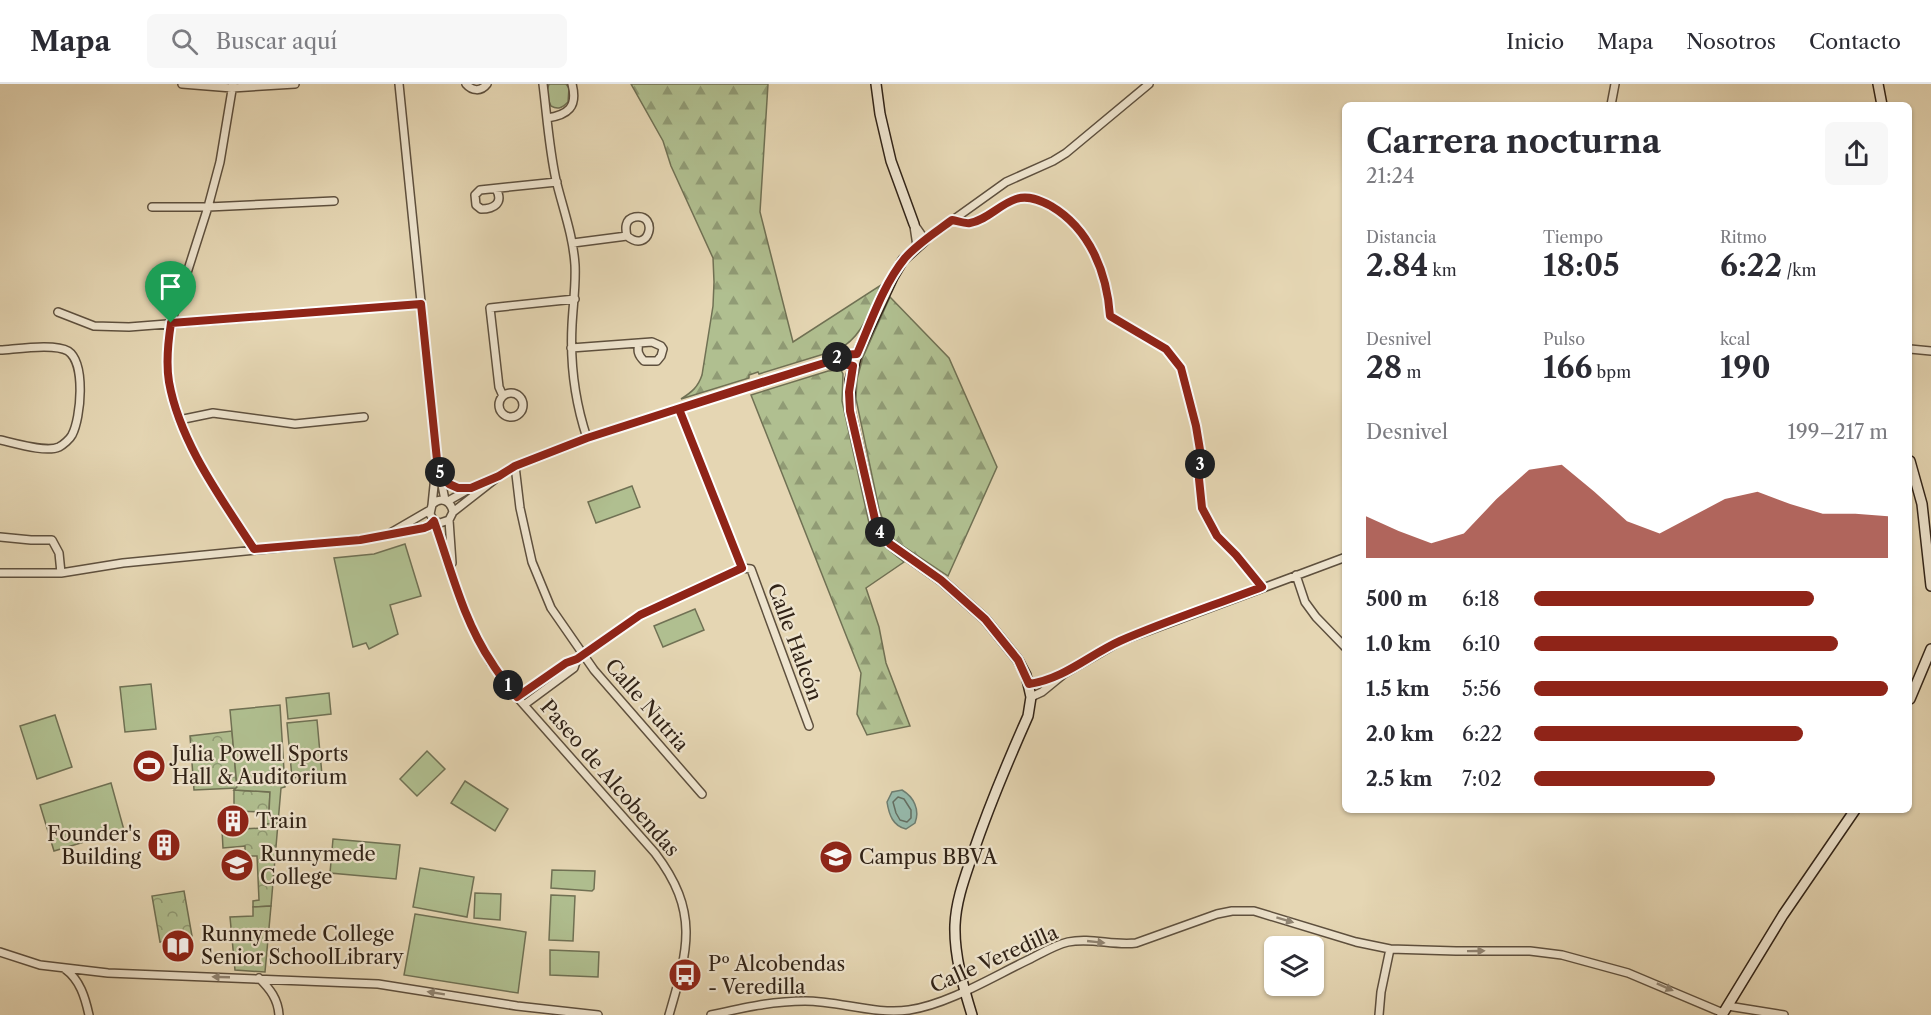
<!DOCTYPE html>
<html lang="es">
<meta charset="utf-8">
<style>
body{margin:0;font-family:"Libre Caslon Text",serif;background:#f7f7f7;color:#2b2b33;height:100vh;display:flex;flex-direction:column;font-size:22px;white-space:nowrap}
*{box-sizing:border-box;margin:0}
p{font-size:20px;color:#7c7c81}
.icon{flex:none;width:33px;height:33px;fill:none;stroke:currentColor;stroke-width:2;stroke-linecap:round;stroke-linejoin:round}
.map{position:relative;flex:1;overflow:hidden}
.drawer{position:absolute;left:1342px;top:18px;width:570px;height:711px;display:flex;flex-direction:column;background:#fff;border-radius:9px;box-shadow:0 2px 4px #0004}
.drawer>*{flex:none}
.controls{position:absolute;left:1264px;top:852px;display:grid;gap:12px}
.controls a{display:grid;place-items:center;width:60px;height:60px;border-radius:9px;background:#fff;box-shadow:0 2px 4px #0004;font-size:30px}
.pin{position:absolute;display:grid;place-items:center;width:51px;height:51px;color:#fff;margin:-62px -26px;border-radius:50% 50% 50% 0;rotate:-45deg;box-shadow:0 0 6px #0007}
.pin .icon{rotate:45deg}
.km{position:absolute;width:30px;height:30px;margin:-15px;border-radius:50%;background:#222;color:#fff;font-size:16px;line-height:30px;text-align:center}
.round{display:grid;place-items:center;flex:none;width:63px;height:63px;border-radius:9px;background:#f7f7f7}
.overview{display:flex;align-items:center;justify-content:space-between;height:102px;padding:0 24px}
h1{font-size:33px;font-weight:800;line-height:45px}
.figures{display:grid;grid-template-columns:repeat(3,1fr);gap:9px;height:102px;padding:6px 24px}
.figures div{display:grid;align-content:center}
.figures b{font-size:30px;font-weight:800}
.figures small{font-size:16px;font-weight:400}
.figures p{font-size:16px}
.chart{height:168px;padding:12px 24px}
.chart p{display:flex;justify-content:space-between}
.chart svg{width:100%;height:108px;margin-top:6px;fill:#8f2418;opacity:.7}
ul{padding:0 24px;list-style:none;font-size:20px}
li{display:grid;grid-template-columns:96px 72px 1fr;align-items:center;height:45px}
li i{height:15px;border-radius:8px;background:#8f2418}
header{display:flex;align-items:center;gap:36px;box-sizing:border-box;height:84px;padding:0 30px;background:#fff;border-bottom:2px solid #e1e1e2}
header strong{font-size:28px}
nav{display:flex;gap:33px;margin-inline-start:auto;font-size:21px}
.search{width:420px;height:54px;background:#f7f7f7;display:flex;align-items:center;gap:15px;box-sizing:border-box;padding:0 21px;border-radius:9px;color:#7c7c81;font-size:22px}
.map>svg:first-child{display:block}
.forest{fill:url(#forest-firs);stroke:#707154;stroke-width:1.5}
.park{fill:url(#park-crowns);stroke:#707154;stroke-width:1.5}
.garden{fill:#b0bf90;stroke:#707154;stroke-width:1.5}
.water{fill:#96b9ab;stroke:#6e7d70;stroke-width:1.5}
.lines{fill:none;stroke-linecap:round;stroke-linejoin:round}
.shore{stroke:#646e61;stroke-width:1.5}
.street-casing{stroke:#5e503e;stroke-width:10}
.secondary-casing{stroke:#312317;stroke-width:12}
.street{stroke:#eee4ce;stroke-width:7}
.secondary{stroke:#eee4ce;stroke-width:9}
.oneway{fill:#908472}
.route-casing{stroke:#fff;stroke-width:12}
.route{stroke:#8f2418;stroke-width:8}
.labels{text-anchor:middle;stroke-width:4.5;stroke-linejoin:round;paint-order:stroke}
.street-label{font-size:20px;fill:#312317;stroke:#eee4ce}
.poi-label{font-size:20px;fill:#312317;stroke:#eee4ce;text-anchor:start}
</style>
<header>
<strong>Mapa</strong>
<div class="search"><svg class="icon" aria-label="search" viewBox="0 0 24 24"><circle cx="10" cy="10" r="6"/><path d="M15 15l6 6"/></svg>Buscar aquí</div>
<nav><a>Inicio</a><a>Mapa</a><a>Nosotros</a><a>Contacto</a></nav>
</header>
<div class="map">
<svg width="1931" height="931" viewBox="0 0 1931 931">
<defs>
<pattern id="forest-firs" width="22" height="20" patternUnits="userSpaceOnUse" patternTransform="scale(1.5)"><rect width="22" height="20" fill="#b0bf90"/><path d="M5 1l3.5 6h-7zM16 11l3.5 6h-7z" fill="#909b75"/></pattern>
<pattern id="park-crowns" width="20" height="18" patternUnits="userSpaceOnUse" patternTransform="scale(1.5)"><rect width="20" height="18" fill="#b0bf90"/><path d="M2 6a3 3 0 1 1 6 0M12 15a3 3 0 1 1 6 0" fill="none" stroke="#909b75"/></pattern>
</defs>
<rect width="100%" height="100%" fill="#e5d6b3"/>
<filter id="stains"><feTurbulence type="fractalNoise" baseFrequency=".00333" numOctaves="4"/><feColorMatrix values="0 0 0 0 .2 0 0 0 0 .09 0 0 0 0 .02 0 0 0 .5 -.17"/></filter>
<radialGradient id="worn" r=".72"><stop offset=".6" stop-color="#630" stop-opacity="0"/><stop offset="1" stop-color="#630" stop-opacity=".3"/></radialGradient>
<path class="forest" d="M631,0H768L760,128L793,258L881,201C870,225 863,254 837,266L759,290L758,288L749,291V294L681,315C692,308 698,303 702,291L713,222L714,198L713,174L671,82L663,57Z
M890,213L949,274L997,383L948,492L894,456L884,439L879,425L856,315L857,295L863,273Z
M841,286L843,290L842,317L869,439C877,456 889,466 904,478L866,504L879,543L886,579L910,642L867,651L857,630L861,589L751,311L828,287Z"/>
<path class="park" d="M232,647L237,704L194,706L190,652Z
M234,706L270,708L269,728L234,727Z
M278,739L271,822L253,823V817L259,816L257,772H245V762L223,764L222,746L262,744L263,740Z
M184,807L192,852L160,858L152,812Z"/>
<path class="garden" d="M549,0H566L569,4L568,18C562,24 558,26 551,22L546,10Z
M632,402L640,423L596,439L588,418Z
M405,460L421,512L390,521L398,550L369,565L366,559L353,563L334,474L374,470Z
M695,525L704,546L663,563L654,542Z
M151,600L156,645L125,648L120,603Z
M329,609L331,630L288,635L286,614Z
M280,621L285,703L281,704L278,739L263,740L262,728H269L270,708L234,706L237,703L230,626Z
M55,631L72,683L37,695L20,642Z
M317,636L322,691L292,694L287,639Z
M427,667L445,685L417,712L400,695Z
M465,697L508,725L495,747L451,719Z
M111,699L124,746L54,767L40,721Z
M333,755L400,761L396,795L330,789Z
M420,784L474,793L467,833L413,823Z
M552,786L595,787L594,805L592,807L551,804Z
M475,809L501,810L500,836L474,834Z
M551,811L575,812L573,857L549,856Z
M271,822L265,888L235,886L230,833L253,832V823Z
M415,830L526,848L518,909L404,891Z
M550,866L599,868L598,893L550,891Z"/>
<path class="water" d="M902,706C914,713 920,726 915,739L906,745C893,742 889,731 887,718L892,708Z"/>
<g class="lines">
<path class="shore" d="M898,713L904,715L911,726V734L907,738L900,736L896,729L893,718Z"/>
<g class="street-casing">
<path id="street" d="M182,0L232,4L295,0
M233,0L220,78L208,123L171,239C168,258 166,280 169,298C180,359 221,415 254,465
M399,0L437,376L445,416
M466,0C472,7 481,8 487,0
M543,0C547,32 549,64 556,96C563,125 573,151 575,181C576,201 573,221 572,241C570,280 575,318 587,354
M1611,21L1615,0
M547,34C568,31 578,23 572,0
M496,105C504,119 494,125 481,125L476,121L475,111L480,106L557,98
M152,123H208L334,117
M952,136C958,137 965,140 970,139C987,136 1000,121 1016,115C1028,111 1040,116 1051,122C1090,145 1107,189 1110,232L1166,265L1181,284L1196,343L1201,372L1199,395L1202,424L1217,452L1236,471L1262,503
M914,140L925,156L1006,98L1053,77L1066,69L1149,0
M914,142L917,162
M573,159L627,152C650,171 659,129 635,133C625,135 625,144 627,152
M58,228L94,242L129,243L421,220
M571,264L652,258L661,262L663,265L661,272L657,277H644C638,271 637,267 639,259
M1910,265L1931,267
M0,266C17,265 55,259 68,267C86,279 81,334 72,351C70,355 63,361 59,363C46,369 14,359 0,356
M831,277L853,282
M499 321a12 12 0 1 1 24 0a12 12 0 1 1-24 0Z
M503,312L499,303L490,224L575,215
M679,325L742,484L751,485L809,642
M179,336L213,329L295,340L364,333
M515,382L520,424L532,478L551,524L594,586L702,710
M441,393C450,401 456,404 468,404
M448,417L471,404L488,397
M432,421L436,382
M453,428L499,392L515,382L540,372L587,354L831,277L847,270H857
M449,436L452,479
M434,437L440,439L449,436L453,428C451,416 440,412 432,421L430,430L434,437L460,514L473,546L491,579L517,613L655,769C700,828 688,866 669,931
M392,448L430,426
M0,453L31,456H52L59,469L61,489
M0,489H61L123,479L360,456L424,444L429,443L434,437
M1296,491L1305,518L1316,533L1346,564
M1029,600L1056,593
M517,613L566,579L577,575L640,531L742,484
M1031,613L1042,608L1064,590L1121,557L1346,473
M524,621L574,584L577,575
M0,868L40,881L108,889L378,900L517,922L598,931
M65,885C80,896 85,913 89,931
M259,894C270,905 278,915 279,931
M1728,922L1784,931
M711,931C742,924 773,917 805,917C839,917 876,931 909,926C949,920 994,892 1030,875C1042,869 1055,861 1068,858C1091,853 1113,862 1136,859L1217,830L1232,827H1254L1356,858L1390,865L1456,867H1530L1562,871L1628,889L1723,929
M1379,931L1381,908L1390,865"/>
</g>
<g class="secondary-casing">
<path id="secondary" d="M876,0L880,30L891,77L914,140
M1878,0L1882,21
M925,156L903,176L893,193L857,270L850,296V327L877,444L890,460L941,496L985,535L1018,576L1026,591L1031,613L1028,632C1008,677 989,722 973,769C965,793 956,816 955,841C954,871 963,902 972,931
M1910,377L1922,420L1931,502
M1910,615L1931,565
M1722,931L1783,831L1855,726"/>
</g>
<use href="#street" class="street"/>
<use href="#secondary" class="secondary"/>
</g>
<defs><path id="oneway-solid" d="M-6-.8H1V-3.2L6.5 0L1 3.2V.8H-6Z" transform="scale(1.5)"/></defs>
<g class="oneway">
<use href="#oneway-solid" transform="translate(1285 836) rotate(17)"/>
<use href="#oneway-solid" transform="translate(1096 858) rotate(6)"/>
<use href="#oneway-solid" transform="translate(1476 867) rotate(-1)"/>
<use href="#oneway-solid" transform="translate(221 893) rotate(-178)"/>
<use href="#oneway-solid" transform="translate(1665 903) rotate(24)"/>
<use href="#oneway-solid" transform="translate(436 909) rotate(-171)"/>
</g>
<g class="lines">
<g class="route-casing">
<path id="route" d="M171,239C168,258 166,280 169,298C180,359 221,414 254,465L360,456L424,444L429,442L434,437C451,485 463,536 492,579C499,591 509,602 517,613L566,579L577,575L640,531L742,484L679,325L831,277L842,271L857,270C871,238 883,201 905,174C918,159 936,148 952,136C958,137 965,140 970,139C987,136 1000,120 1016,115C1028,111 1040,116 1051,122C1090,145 1107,189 1110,232L1166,265L1181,284L1196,342L1201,372L1199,395L1202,424L1217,452L1236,471L1262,503C1215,521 1166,537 1120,557C1089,571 1064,595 1029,600L1018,576L985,535L941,496L890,460L877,444L850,327L849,308L853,282L831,277L733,307L587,354L515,382L499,392L471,404H458L449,400L441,393L437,376L421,220L171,239"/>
</g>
<use href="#route" class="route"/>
</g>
<defs>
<g id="stadium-disc" transform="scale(1.725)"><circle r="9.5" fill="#8f2418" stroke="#eee4ce"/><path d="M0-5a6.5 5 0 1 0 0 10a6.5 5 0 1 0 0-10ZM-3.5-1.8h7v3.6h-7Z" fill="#fff"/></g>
<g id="building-disc" transform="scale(1.725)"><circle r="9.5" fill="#8f2418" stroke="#eee4ce"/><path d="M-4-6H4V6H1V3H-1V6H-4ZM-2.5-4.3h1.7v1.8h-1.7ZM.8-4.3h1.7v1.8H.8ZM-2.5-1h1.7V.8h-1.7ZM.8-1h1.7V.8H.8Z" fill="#fff"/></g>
<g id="university-disc" transform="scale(1.725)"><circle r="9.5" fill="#8f2418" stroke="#eee4ce"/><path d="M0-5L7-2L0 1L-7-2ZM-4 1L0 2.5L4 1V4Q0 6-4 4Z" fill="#fff"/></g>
<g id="school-disc" transform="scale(1.725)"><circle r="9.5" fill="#8f2418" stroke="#eee4ce"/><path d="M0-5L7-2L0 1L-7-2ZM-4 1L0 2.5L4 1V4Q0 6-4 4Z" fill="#fff"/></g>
<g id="library-disc" transform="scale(1.725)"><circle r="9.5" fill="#8f2418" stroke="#eee4ce"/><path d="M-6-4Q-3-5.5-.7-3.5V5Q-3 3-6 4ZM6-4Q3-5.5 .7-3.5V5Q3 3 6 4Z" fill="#fff"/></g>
<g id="bus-disc" transform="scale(1.725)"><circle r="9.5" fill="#8f2418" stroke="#eee4ce"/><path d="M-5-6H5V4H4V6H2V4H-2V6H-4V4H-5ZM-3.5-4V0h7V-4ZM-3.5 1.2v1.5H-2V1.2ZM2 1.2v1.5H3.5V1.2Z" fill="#fff"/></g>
</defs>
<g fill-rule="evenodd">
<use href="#stadium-disc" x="149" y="682"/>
<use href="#building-disc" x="233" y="737"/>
<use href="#building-disc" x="164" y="761"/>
<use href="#university-disc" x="836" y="773"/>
<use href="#school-disc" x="237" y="781"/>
<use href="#library-disc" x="178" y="862"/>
<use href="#bus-disc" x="685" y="891"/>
</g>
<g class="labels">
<g class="street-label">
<text transform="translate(795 558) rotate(70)" y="7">Calle Halcón</text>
<text transform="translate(647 621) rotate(49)" y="7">Calle Nutria</text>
<text transform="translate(610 694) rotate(49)" y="7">Paseo de Alcobendas</text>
<text transform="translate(994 875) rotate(-24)" y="7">Calle Veredilla</text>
</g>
<g class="poi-label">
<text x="172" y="677">Julia Powell Sports<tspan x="172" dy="23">Hall &amp; Auditorium</tspan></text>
<text x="256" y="744">Train</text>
<text x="141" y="757" text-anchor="end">Founder's<tspan x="141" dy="23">Building</tspan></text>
<text x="260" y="777">Runnymede<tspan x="260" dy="23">College</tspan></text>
<text x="859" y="780">Campus BBVA</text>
<text x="201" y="857">Runnymede College<tspan x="201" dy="23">Senior SchoolLibrary</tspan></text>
<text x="708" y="887">Pº Alcobendas<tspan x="708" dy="23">- Veredilla</tspan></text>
</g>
</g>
<rect width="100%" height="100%" filter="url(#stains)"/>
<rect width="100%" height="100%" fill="url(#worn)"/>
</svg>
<div class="controls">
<a><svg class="icon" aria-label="layers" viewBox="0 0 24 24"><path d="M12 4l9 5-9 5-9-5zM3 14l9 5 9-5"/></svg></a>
</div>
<div class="pin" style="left:171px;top:239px;background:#1e9e55"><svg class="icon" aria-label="arrive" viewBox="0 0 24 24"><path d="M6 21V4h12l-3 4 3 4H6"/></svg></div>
<b class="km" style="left:508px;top:601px">1</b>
<b class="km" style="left:837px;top:273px">2</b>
<b class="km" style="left:1200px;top:380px">3</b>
<b class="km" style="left:880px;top:448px">4</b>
<b class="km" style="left:440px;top:388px">5</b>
<section class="drawer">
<div class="overview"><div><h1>Carrera nocturna</h1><p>21:24</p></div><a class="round"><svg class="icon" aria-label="share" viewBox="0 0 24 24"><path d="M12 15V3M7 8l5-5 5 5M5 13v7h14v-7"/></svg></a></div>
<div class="figures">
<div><p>Distancia</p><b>2.84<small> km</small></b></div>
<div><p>Tiempo</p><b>18:05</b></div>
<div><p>Ritmo</p><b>6:22<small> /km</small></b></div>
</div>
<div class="figures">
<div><p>Desnivel</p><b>28<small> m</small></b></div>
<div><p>Pulso</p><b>166<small> bpm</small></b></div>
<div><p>kcal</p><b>190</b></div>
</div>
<div class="chart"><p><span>Desnivel</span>199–217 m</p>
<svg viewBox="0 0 160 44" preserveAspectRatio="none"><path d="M0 44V27L10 33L20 38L30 34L40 20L50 8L60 6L70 17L80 29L90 34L100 27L110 20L120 17L130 22L140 26L150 26L160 27V44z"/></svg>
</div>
<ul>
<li><b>500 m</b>6:18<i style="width:79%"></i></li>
<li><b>1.0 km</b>6:10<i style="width:86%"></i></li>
<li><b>1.5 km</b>5:56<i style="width:100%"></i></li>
<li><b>2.0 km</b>6:22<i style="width:76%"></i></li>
<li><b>2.5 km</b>7:02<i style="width:51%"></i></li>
</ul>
</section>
</div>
